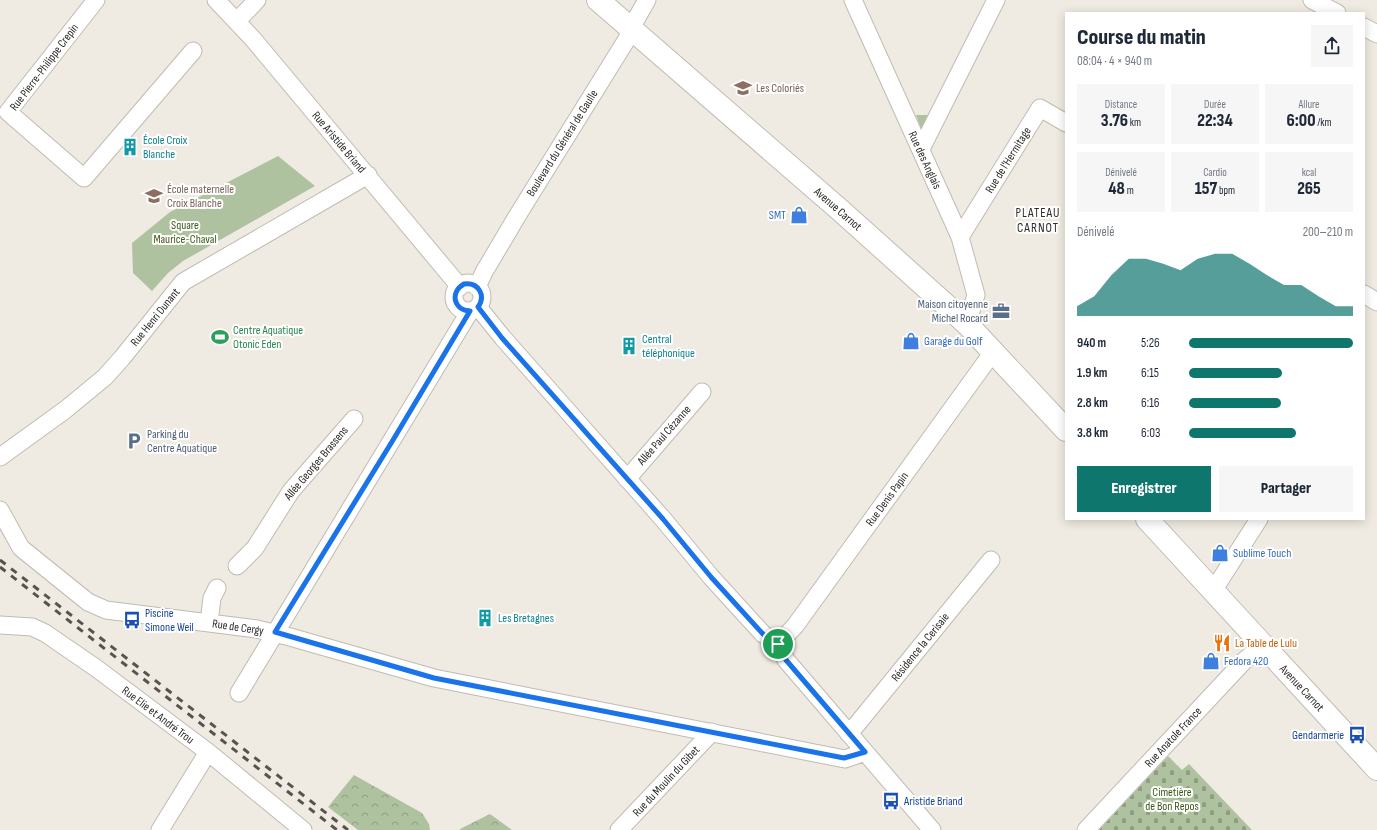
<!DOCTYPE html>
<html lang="fr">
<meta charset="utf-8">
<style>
body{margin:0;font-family:"Sofia Sans Condensed",sans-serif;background:#f6f6f7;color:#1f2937;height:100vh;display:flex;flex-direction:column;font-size:15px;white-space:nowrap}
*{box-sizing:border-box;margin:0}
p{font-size:13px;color:#747a83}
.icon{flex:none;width:22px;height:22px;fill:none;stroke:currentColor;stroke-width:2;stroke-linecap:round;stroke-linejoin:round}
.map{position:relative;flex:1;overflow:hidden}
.details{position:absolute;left:1065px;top:12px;width:300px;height:508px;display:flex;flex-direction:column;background:#fff;border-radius:0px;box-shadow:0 2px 10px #0003}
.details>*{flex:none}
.pin{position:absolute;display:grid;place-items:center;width:34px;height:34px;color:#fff;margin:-17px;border:2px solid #fff;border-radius:50%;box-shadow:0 1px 4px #0007}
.round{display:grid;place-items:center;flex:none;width:42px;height:42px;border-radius:0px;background:#f6f6f7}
.overview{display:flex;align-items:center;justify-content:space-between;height:68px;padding:0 12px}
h1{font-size:22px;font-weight:800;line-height:30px}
.stats{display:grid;grid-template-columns:repeat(3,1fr);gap:6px;height:68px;padding:4px 12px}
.stats div{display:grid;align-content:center;border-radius:0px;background:#f6f6f7;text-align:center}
.stats b{font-size:17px;font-weight:800}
.stats small{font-size:11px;font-weight:400}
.stats p{font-size:11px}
.chart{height:112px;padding:8px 12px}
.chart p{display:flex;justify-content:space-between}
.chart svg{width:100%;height:72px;margin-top:4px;fill:#0f766e;opacity:.7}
.button{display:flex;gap:8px;margin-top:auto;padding:8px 12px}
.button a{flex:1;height:46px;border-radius:0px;background:#0f766e;color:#fff;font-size:16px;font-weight:800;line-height:46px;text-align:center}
.button a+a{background:#f6f6f7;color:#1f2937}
ul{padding:0 12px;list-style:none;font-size:13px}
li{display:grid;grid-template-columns:64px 48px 1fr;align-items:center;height:30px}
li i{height:10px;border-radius:5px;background:#0f766e}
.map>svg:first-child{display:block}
.green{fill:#afc29f}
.forest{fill:url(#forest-crowns)}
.cemetery{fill:url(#cemetery-stones)}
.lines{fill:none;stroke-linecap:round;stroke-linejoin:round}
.minor-casing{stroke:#c0bbb2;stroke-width:19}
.major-casing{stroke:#c0bbb2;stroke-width:24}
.minor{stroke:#fff;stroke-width:17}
.major{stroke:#fff;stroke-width:22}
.rail{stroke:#575450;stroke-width:3;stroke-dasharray:7 7;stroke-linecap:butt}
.route-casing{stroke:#fff;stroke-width:8}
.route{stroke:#1a73e8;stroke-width:5}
.labels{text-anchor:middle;stroke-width:4;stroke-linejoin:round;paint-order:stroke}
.street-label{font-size:12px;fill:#2d2b28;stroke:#fff}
.education-label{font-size:12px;fill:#785e54;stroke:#fff;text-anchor:start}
.culture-label{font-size:12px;fill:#0d838f;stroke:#fff;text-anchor:start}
.shop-label{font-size:12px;fill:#366cbe;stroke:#fff;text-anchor:start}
.park-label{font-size:12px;fill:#3a5716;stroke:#fff}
.service-label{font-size:12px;fill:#4e5e75;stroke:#fff;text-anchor:end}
.leisure-label{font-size:12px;fill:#27864d;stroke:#fff;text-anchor:start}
.transit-label{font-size:12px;fill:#164399;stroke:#fff;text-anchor:start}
.food-label{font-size:12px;fill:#c56008;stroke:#fff;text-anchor:start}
.neighbourhood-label{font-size:13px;letter-spacing:1px;fill:#2d2b28;stroke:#fff}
</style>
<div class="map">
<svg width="1377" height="830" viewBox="0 0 1377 830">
<defs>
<pattern id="forest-crowns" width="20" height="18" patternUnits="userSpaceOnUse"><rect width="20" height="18" fill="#afc29f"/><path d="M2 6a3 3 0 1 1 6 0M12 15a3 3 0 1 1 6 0" fill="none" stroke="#8f9e82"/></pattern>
<pattern id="cemetery-stones" width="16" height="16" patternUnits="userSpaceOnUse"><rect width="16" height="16" fill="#afc29f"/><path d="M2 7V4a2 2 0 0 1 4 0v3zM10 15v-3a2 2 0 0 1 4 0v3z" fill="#8f9e82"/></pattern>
</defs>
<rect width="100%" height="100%" fill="#f0ebe2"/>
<path class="green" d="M916,115H931L923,127L921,128Z
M278,156L315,186L183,261L168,273L152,291L133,273L132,243L170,212Z"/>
<path class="forest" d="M354,775L422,813L429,824L430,830H358L328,807Z
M490,814L512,830H459L462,828Z"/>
<path class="cemetery" d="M1168,756L1182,770L1189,764L1252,830H1099Z"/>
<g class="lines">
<g class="minor-casing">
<path id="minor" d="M96,0L8,112L84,178L193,51
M216,0L253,39L460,287
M853,0L960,237L976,295L967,324
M1312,0L1337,13
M237,21L257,0
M1364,27L1377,34
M921,149L996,0
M960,237L1040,108L1066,123
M454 297a14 14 0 1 1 28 0a14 14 0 1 1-28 0Z
M477,287L484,272L519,213L627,39L631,28L647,0
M1364,294L1377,302
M478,307L503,338L663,519L711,577L763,634L778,644L786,660L932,830
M0,457L65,410L105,377L122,358L183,282L368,175
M627,479L702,392
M0,510L21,548L88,602L106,610L257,629L290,637L434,678L845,759L865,752
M237,566L255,548L291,491L354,419
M1213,591L1259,519
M209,623L212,598L217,588
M0,625L32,627L45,633L96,668L208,752L303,830
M778,644L795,626L993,352
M239,693L470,311
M849,734L991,560
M160,830L208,752
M619,830L712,732
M1086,830L1245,660L1263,645"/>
</g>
<g class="major-casing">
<path id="major" d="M598,0L840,210L967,324L1066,430
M1147,519L1377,769"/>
</g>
<use href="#minor" class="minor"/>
<use href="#major" class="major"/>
<path class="rail" d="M0,560L348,830
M0,567L337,830"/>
</g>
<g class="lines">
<g class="route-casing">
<path id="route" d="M464,284C479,282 486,296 478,307L502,338L663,519L711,577L763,634L778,644L786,660L865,752L844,758L434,678L275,632L393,440L470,311C453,310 450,292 464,284Z"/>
</g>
<use href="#route" class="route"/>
</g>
<defs>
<g id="school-bare" transform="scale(1.38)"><path d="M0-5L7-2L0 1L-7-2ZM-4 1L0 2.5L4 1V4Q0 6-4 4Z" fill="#8d6e63" stroke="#fff" stroke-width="2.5" paint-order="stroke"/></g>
<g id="building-bare" transform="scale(1.38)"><path d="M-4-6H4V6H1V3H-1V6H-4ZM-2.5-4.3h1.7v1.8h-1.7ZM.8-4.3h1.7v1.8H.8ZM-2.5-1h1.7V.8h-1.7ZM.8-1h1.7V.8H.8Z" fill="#0f9aa8" stroke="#fff" stroke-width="2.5" paint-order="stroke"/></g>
<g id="shop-bare" transform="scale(1.38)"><path d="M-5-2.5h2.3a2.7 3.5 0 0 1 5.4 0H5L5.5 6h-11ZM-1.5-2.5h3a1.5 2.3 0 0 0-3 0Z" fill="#3f7fe0" stroke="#fff" stroke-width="2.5" paint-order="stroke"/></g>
<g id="office-bare" transform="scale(1.38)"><path d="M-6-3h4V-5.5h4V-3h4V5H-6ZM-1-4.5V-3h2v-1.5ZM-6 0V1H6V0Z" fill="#5c6f8a" stroke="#fff" stroke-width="2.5" paint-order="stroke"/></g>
<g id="stadium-bare" transform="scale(1.38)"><path d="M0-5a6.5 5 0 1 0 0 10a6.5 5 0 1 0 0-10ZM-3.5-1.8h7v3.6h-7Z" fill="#2e9e5b" stroke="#fff" stroke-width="2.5" paint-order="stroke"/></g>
<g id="parking-bare" transform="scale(1.38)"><path d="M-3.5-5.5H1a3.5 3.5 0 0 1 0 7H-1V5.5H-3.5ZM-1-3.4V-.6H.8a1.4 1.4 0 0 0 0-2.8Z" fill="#5c6f8a" stroke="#fff" stroke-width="2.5" paint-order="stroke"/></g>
<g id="bus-bare" transform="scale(1.38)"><path d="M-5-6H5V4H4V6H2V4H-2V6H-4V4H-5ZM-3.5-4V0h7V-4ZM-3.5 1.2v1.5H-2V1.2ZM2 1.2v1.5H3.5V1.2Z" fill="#1a4fb4" stroke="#fff" stroke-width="2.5" paint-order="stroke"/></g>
<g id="restaurant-bare" transform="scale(1.38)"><path d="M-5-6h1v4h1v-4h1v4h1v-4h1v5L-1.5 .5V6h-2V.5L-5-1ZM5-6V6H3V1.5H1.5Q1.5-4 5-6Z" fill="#e8710a" stroke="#fff" stroke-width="2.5" paint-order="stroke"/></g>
</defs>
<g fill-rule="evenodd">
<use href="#school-bare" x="743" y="88"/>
<use href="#building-bare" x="130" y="147"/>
<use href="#school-bare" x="154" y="196"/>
<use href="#shop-bare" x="799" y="215"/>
<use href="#office-bare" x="1001" y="311"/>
<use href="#stadium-bare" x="220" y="337"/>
<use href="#shop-bare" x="911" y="341"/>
<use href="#building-bare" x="629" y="346"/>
<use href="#parking-bare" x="134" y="441"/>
<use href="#shop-bare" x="1220" y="553"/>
<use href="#building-bare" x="485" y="618"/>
<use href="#bus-bare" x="132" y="620"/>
<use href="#restaurant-bare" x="1222" y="643"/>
<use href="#shop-bare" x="1211" y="661"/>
<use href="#bus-bare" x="1357" y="735"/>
<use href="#bus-bare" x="891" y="801"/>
</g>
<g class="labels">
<g class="street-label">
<text transform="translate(44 67) rotate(-53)" y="4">Rue Pierre-Philippe Crepin</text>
<text transform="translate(339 142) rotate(50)" y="4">Rue Aristide Briand</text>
<text transform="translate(562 143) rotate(-58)" y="4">Boulevard du Général de Gaulle</text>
<text transform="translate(925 160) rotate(65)" y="4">Rue des Anglais</text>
<text transform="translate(1008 160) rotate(-58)" y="4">Rue de l'Hermitage</text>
<text transform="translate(838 209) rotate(41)" y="4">Avenue Carnot</text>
<text transform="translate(155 317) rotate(-51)" y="4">Rue Henri Dunant</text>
<text transform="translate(664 435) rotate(-49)" y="4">Allée Paul Cézanne</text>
<text transform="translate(316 463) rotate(-50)" y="4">Allée Georges Brassens</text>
<text transform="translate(887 499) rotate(-54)" y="4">Rue Denis Papin</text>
<text transform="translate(238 627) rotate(8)" y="4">Rue de Cergy</text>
<text transform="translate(920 647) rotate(-51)" y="4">Résidence la Cerisaie</text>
<text transform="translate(1302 688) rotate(47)" y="4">Avenue Carnot</text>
<text transform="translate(158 715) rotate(37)" y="4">Rue Elie et André Trou</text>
<text transform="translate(1173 737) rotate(-47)" y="4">Rue Anatole France</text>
<text transform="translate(666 781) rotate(-47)" y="4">Rue du Moulin du Gibet</text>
</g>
<g class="education-label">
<text x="756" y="92">Les Coloriés</text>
<text x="167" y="193">École maternelle<tspan x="167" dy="14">Croix Blanche</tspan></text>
</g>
<g class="culture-label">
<text x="143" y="144">École Croix<tspan x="143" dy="14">Blanche</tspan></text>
<text x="642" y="343">Central<tspan x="642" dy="14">téléphonique</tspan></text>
<text x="498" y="622">Les Bretagnes</text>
</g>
<g class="shop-label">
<text x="786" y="219" text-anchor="end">SMT</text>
<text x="924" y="345">Garage du Golf</text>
<text x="1233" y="557">Sublime Touch</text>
<text x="1224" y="665">Fedora 420</text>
</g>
<g class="park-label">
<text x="185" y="229">Square<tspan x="185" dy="14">Maurice-Chaval</tspan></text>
<text x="1172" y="796">Cimetière<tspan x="1172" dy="14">de Bon Repos</tspan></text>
</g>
<g class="service-label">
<text x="988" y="308">Maison citoyenne<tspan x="988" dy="14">Michel Rocard</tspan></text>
<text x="147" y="438" text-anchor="start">Parking du<tspan x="147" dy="14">Centre Aquatique</tspan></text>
</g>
<g class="leisure-label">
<text x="233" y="334">Centre Aquatique<tspan x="233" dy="14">Otonic Eden</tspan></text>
</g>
<g class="transit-label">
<text x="145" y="617">Piscine<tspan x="145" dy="14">Simone Weil</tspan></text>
<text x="1344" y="739" text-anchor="end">Gendarmerie</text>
<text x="904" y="805">Aristide Briand</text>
</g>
<g class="food-label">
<text x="1235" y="647">La Table de Lulu</text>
</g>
<g class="neighbourhood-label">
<text x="1038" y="217">PLATEAU<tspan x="1038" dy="15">CARNOT</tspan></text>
</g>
</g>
</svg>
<div class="pin" style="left:778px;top:644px;background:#1e9e55"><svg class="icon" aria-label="arrive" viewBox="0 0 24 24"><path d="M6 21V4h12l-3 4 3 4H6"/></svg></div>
<section class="details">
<div class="overview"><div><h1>Course du matin</h1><p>08:04 · 4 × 940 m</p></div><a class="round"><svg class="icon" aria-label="share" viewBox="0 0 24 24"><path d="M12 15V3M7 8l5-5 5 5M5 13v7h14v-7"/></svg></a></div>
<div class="stats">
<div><p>Distance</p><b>3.76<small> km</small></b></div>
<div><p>Durée</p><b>22:34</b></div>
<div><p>Allure</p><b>6:00<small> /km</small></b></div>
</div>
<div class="stats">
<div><p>Dénivelé</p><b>48<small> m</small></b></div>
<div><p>Cardio</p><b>157<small> bpm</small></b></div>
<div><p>kcal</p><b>265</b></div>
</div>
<div class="chart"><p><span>Dénivelé</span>200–210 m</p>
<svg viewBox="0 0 160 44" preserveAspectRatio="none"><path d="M0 44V38L10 32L20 19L30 9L40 9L50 12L60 16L70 9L80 6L90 6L100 12L110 19L120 25L130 25L140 32L150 38L160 38V44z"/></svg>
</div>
<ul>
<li><b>940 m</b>5:26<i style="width:100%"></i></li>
<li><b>1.9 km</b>6:15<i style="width:57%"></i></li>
<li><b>2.8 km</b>6:16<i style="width:56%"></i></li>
<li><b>3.8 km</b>6:03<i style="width:65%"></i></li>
</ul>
<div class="button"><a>Enregistrer</a><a>Partager</a></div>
</section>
</div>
